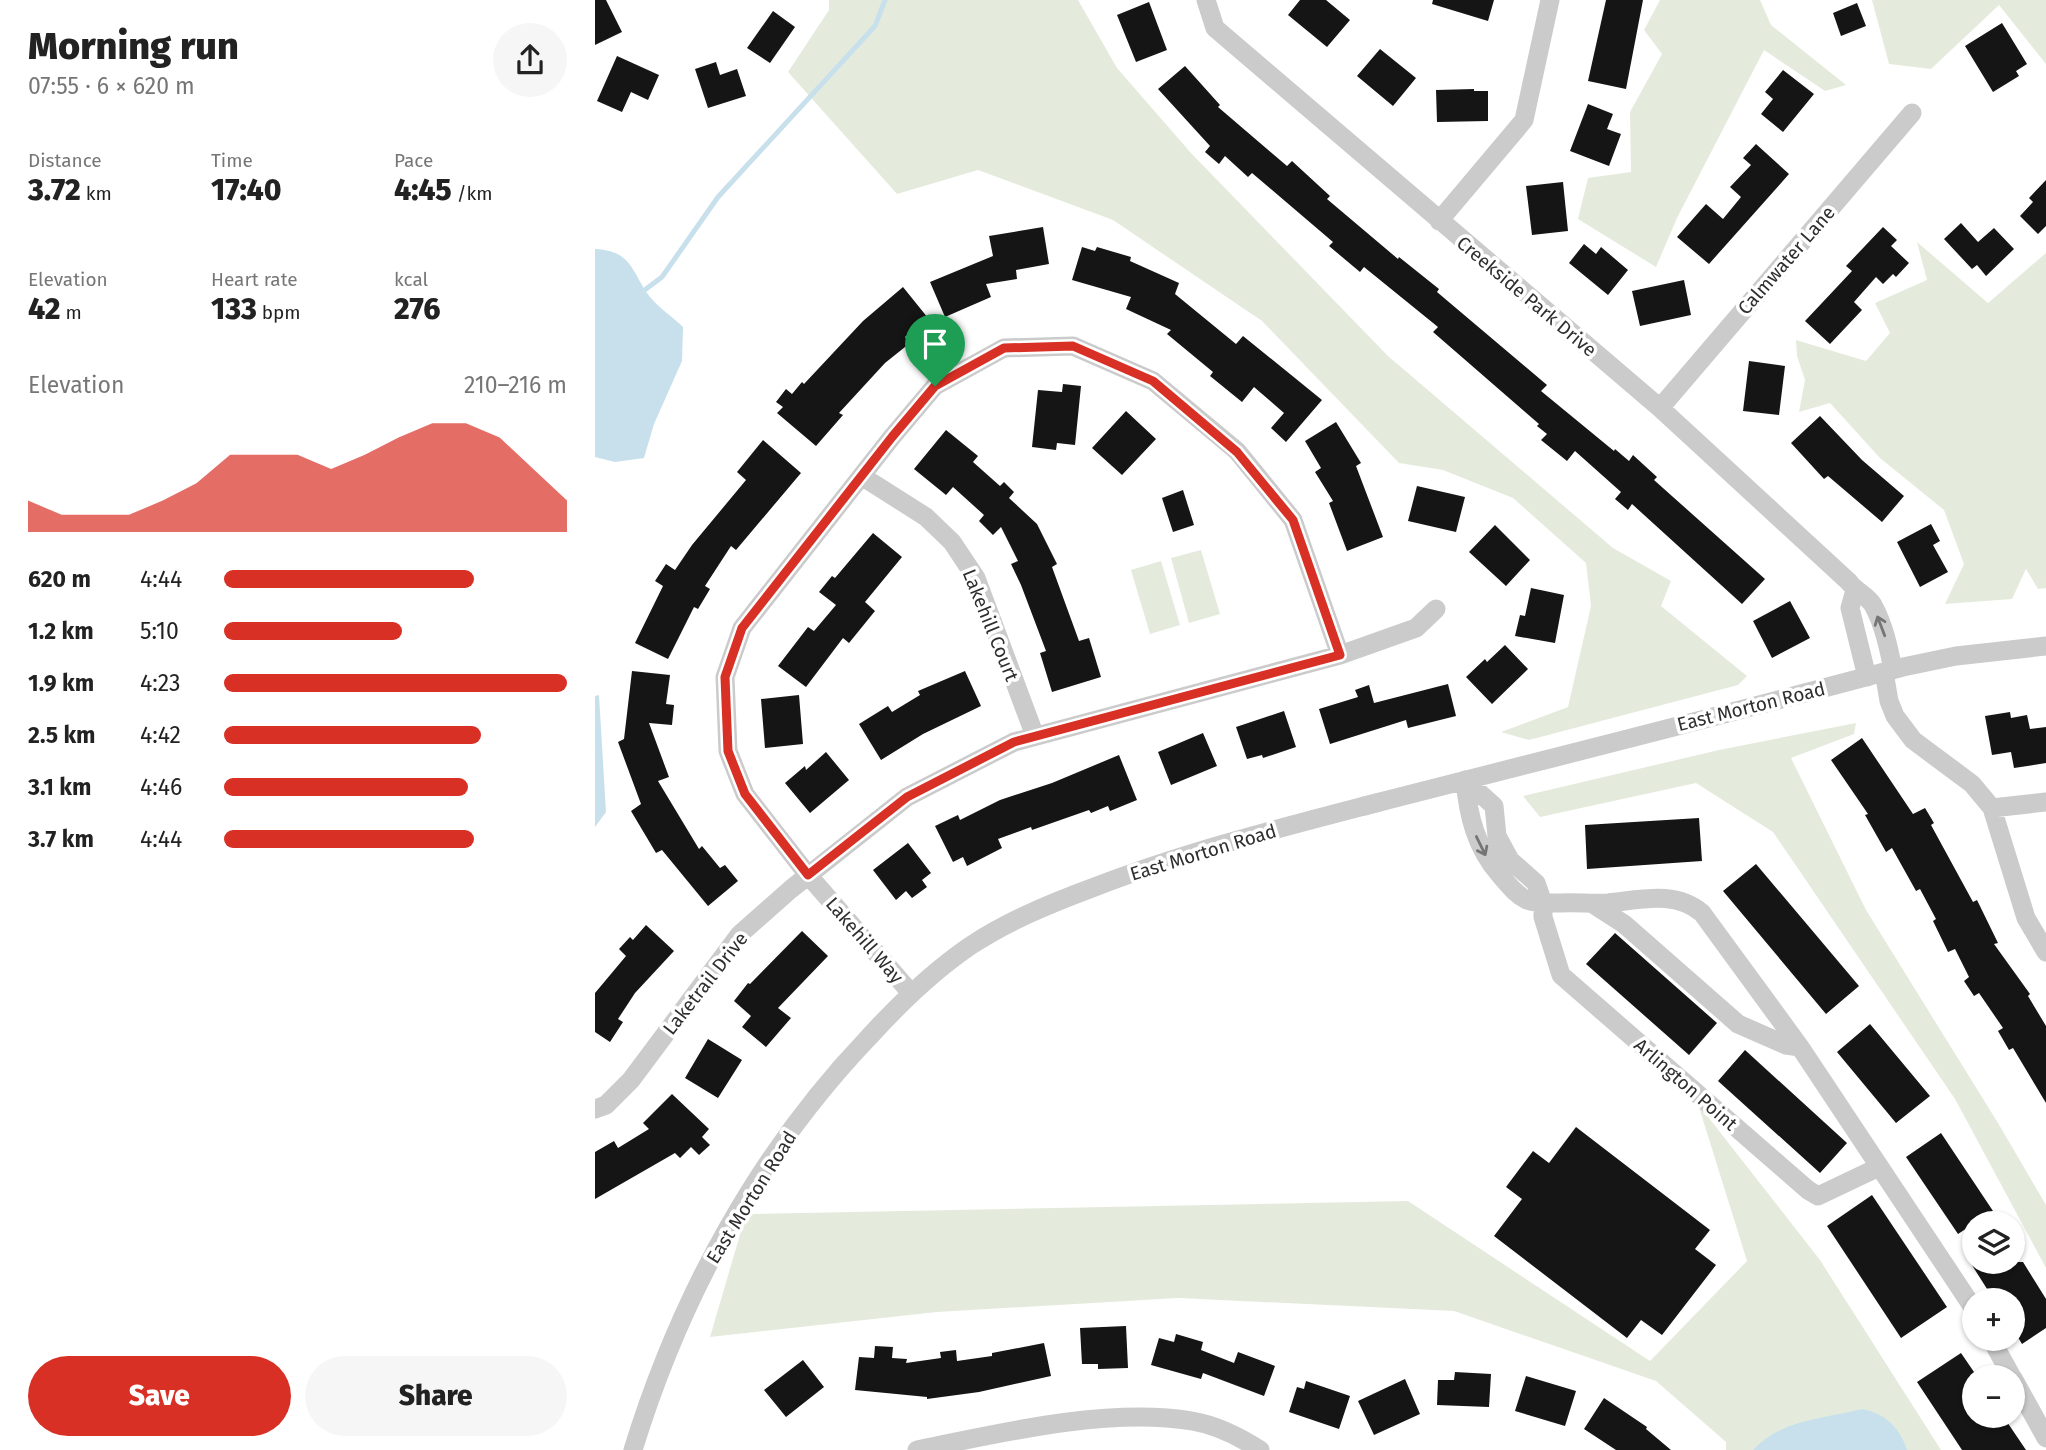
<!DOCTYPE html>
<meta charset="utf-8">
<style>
body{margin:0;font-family:"Fira Sans",sans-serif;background:#f6f6f6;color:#222;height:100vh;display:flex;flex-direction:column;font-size:26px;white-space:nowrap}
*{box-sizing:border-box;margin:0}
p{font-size:23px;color:#767676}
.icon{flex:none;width:38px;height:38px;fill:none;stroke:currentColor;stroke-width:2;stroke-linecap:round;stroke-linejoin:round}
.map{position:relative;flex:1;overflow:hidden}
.panel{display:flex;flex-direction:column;background:#fff;width:595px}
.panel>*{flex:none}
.fabs{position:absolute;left:1367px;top:1211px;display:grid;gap:14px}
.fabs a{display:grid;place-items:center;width:63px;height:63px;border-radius:50%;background:#fff;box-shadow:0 2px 5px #0004;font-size:35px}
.pin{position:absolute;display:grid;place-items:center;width:60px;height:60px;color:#fff;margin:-72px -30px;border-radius:50% 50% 50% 0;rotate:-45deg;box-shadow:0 0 7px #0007}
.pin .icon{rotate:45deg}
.round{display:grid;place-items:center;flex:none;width:74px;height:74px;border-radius:37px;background:#f6f6f6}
.head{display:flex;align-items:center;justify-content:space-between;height:119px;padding:0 28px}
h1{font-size:38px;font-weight:800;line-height:52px}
.figures{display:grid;grid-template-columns:repeat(3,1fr);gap:10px;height:119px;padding:7px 28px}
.figures div{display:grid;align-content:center}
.figures b{font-size:30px;font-weight:800}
.figures small{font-size:19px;font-weight:400}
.figures p{font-size:19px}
.chart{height:196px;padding:14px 28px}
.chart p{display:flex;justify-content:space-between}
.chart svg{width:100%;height:126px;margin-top:7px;fill:#d93025;opacity:.7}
.button{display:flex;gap:14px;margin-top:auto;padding:14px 28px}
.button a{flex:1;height:80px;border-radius:42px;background:#d93025;color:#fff;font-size:28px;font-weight:800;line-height:80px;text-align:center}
.button a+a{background:#f6f6f6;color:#222}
ul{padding:0 28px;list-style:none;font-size:23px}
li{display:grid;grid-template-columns:112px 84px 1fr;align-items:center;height:52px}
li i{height:18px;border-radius:9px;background:#d93025}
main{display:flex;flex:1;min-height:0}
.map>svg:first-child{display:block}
.green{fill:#e5ebdc}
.water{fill:#c8e0eb}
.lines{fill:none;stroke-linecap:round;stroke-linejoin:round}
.stream{stroke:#c8e0eb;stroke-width:5}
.building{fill:#151515}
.minor{stroke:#cbcbcb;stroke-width:19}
.oneway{stroke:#757575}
.route-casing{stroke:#fff;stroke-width:14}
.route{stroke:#d93025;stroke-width:9}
.labels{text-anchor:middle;stroke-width:7;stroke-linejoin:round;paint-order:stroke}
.street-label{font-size:19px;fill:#2e2e2e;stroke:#fff}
</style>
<main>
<section class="panel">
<div class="head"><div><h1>Morning run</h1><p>07:55 · 6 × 620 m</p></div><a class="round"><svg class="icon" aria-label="share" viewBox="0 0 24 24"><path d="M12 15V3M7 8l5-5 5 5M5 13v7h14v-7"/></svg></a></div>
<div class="figures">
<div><p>Distance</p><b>3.72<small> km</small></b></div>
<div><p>Time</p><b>17:40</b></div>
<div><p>Pace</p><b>4:45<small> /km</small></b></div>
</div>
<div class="figures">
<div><p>Elevation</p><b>42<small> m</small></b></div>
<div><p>Heart rate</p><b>133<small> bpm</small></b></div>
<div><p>kcal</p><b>276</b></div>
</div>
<div class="chart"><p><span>Elevation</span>210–216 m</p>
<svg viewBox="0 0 160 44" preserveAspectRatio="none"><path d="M0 44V33L10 38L20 38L30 38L40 33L50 27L60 17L70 17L80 17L90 22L100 17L110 11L120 6L130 6L140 11L150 22L160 33V44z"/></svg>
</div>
<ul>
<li><b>620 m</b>4:44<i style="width:73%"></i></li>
<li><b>1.2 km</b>5:10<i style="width:52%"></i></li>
<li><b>1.9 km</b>4:23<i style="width:100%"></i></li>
<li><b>2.5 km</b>4:42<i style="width:75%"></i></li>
<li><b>3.1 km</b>4:46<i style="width:71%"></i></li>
<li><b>3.7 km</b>4:44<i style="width:73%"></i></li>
</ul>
<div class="button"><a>Save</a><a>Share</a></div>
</section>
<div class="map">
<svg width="1451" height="1450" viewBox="0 0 1451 1450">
<rect width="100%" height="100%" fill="#fff"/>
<path class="green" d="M234,0H483L522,68L596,153L793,356L1018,548L1076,581L1066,606L1152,676L1143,685L934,740L906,732L973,707L996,606L991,563L918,498L848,470L804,463L667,321L518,220L383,170L302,194L193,72L234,10Z
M1065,0H1165L1176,25L1251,85L1230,91L1169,50L1082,218L1061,267L983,219L993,178L1036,172L1035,112L1067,54L1049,30Z
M1277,0H1451V64L1404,5L1336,69L1294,64Z
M1322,242L1393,303L1451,253V588L1443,589L1431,569L1417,599L1350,604L1369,564L1349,510L1285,458L1235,403L1204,412L1210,380L1202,356L1201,340L1271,361L1295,333L1280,303L1332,280Z
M606,550L625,614L594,623L576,558Z
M566,561L585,625L555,634L536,570Z
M1261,723L1259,734L1196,758L1271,910L1403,1123L1451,1205V1268L1360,1099L1178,832L1101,783L945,817L928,796L1124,750Z
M1103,1104L1225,1260L1346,1450H1131V1442L1061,1381L859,1311L583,1298L342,1312L115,1337L151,1214L813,1201L1055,1361L1152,1261Z"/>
<path class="water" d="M0,249C38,251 36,272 55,297C64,308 78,317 88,327L87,361L59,424L49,458L20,462L0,457Z
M4,695L11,812L0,827V696Z
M1267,1409C1290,1413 1305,1428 1312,1450H1158C1186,1419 1229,1419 1267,1409Z"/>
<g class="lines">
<path class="stream" d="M51,289L67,277L123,197L280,26L290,0"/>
</g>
<path class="building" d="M0,0H11L27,32L0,45Z
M705,0H731L755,20L732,47L693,15Z
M838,0H899L893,21L837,4Z
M1011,0H1048L1031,89L993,81Z
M554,2L572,50L541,62L522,15Z
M1262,3L1271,26L1246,36L1238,13Z
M178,11L200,27L175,63L152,48Z
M1407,23L1432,64L1421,71L1424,76L1398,92L1370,46Z
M785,49L821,78L798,106L762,76Z
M22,56L64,75L53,100L36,92L27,112L2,101Z
M121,62L125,75L142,69L151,96L113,108L100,69Z
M590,66L625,105L623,107L692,166L697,161L735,196L732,199L803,259L804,257L844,289L842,292L952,385L946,391L1019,451L1020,449L1034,461L1038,455L1062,477L1059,480L1170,579L1147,604L1037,504L1033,510L1020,499L1026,492L980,451L972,461L946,440L952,434L942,426L944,424L838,332L843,327L769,267L765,272L734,246L738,242L657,173L653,177L630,156L624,164L610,152L615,146L563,89Z
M1188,70L1219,94L1188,132L1166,114L1178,99L1170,92Z
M879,89V91H893V121L842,122L841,90Z
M993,104L1018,114L1012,129L1026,134L1014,166L975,151Z
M1161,144L1194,174L1114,264L1082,237L1111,204L1128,219L1146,197L1135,187L1156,165L1148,158Z
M1451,180V226L1443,234L1425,216L1438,202L1434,198Z
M968,182L973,231L937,235L931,186Z
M1366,223L1383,242L1399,228L1419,249L1391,276L1382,265L1377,269L1349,239Z
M448,227L454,264L421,270L422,279L391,284L396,297L350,317L335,282L398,256L394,236Z
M1288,227L1302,240L1296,246L1314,263L1301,277L1298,274L1288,284L1281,277L1259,302L1267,310L1235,344L1210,321L1257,271L1251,266Z
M989,244L1001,254L1006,247L1033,270L1013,295L974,263Z
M487,247L500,251L502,247L536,257L535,261L584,283L580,294L641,344L648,336L727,400L691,442L676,428L689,413L659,387L647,402L615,376L618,372L572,334L576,330L531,309L536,297L477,280Z
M1089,280L1096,315L1045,326L1037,291Z
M308,287L333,318L310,337L315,343L290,363L244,413L248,415L221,446L182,413L188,407L181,402L191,389L197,394L207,382L209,384L268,321Z
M1154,361L1190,366L1184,415L1148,411Z
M468,384L486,386L480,445L462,443L461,450L437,447L443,390L467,392Z
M531,411L561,439L527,475L497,448Z
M1225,416L1267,460L1309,496L1287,522L1233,476L1229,479L1196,443Z
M741,422L766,463L761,466L788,537L752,551L734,503L738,501L720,472L726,468L710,441Z
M351,430L383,456L378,462L405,486L409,482L419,492L414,498L442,524L462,564L457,567L484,641L494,638L506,677L457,692L445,653L451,651L426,585L416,564L423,561L406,527L398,535L384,521L389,515L358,487L351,495L319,469Z
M168,440L206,473L141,550L136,546L110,586L115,589L103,609L99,607L73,659L40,643L68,586L60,581L71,564L80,570L97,545L151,480L142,472Z
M822,486L870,497L861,532L813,521Z
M588,490L599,525L578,532L567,498Z
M1336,524L1345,541L1338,545L1353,572L1325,587L1302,542Z
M900,525L935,560L911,586L874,552Z
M278,533L307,557L270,602L280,611L254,643L248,638L211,687L183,666L213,627L219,631L241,605L224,592L237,576L240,578Z
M936,588L969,595L960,643L920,636L925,615L930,616Z
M1195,601L1215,638L1177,658L1158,621Z
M910,645L933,669L897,704L871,677L890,659L892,662Z
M37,671L75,675L71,704L79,705L77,725L54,723L74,777L63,781L104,849L107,846L125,868L130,865L143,881L113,906L67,850L61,853L36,811L46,804L23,742L29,739Z
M370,671L386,706L328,734L286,760L264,724L293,706L297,712L325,695L323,691Z
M853,684L861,716L813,728L811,720L735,744L724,709L763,697L760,690L774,685L779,703Z
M204,695L208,744L170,748L166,699Z
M689,711L701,747L668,758L667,755L652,759L641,727Z
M1415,712L1416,718L1432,715L1435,729L1451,727V763L1419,768L1416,752L1397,755L1390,716Z
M608,733L622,766L576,785L563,752Z
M1267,738L1318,814L1330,808L1339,823L1336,825L1378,902L1382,900L1403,943L1399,944L1435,994L1433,996L1451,1026V1103L1418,1048L1414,1050L1403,1031L1408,1028L1384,993L1379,996L1369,981L1374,977L1360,949L1353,952L1338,921L1341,919L1325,889L1321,891L1297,848L1291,852L1270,815L1273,814L1236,760Z
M231,752L254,780L215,813L190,783L210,766L211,770Z
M524,755L542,800L515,811L513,806L496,813L494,810L437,830L436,827L403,839L407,848L372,866L368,857L358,862L340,826L363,815L365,820L405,800L457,783Z
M1104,818L1107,861L992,869L990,825Z
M313,843L336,873L327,880L332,887L317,898L311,891L301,900L278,870Z
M1161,864L1264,986L1231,1014L1128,891Z
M51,925L79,951L40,993L23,1019L28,1022L15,1042L0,1032V993L31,956L24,949L35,937L38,940Z
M207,931L233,956L183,1008L196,1018L171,1047L147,1027L156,1016L139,1001L153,983L155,984Z
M1020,933L1122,1023L1094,1055L991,964Z
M1275,1024L1335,1096L1301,1123L1242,1052Z
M113,1039L147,1060L123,1098L90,1078Z
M1150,1050L1252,1143L1225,1173L1123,1081Z
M77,1094L114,1129L107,1137L115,1145L104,1155L96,1147L85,1158L80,1153L0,1199V1152L19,1141L23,1148L54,1129L48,1123Z
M981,1127L1115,1230L1100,1249L1121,1265L1067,1335L1046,1320L1032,1338L899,1236L927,1199L911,1187L938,1151L954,1163Z
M1346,1133L1398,1211L1363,1234L1311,1157Z
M1277,1195L1352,1307L1306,1338L1232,1226Z
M1375,1262H1428L1451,1299V1328L1427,1344L1418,1329V1300H1399Z
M531,1326L533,1368L503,1369V1364H487L485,1328Z
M581,1334L608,1342L606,1350L639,1363L643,1352L680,1366L669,1396L608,1373L606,1379L556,1365L564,1338L579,1342Z
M449,1343L456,1376L384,1392L332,1399V1397L260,1390L264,1357L279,1358L280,1346L298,1347L297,1358L312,1359L311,1363L346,1358L345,1352L361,1350L362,1361L397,1356V1353Z
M1366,1353L1379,1372V1416H1408L1431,1450H1367L1322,1382Z
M208,1360L229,1387L191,1417L169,1390Z
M860,1372L896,1374L894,1407L842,1405L843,1380H859Z
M931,1376L981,1391L970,1426L920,1411Z
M810,1379L825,1414L779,1435L763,1401Z
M711,1381L755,1396L744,1429L694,1412L702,1387L709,1389Z
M1009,1398L1052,1427L1051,1429L1076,1450H1021L989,1429Z"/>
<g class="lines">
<path class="minor" d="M611,0L620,28L1065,408L1254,582C1260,591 1273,596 1278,605C1289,625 1294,649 1298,670
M844,221L929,120L955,0
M1065,408L1317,113
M268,477L331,517L357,542L381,578L440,736
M1260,590L1255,608L1272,677
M1289,672L1294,701L1300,716L1318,740L1377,784L1397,808L1431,918L1451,952
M870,780C873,815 881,848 905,875C913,884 921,895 932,900C942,904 954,903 965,903C981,902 997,904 1013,903C1045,900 1080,890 1107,913L1205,1047L1379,1309
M870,780L899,806L902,836L915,860L941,883L948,903V917L966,975L1213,1190L1223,1196L1284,1167
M1397,808L1451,802
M998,904L1029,924L1143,1024L1191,1045L1205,1047
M316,993L213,875L150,794L133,751L130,677L147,628L297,437L340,386L409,348L478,346L558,381L642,451L698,520L745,655
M0,1109L11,1105L36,1080L145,934L196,889L312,797L419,742L745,655L821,628L841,609
M1396,1339L1417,1377
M1418,1378L1451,1438
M38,1450C85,1297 163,1153 274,1037C305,1003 337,972 375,946C413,921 454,904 497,888C590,852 685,828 781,803C957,758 1133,714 1308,667L1361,656L1451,646
M322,1450C405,1433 513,1407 597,1421C621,1425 645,1437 665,1450"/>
</g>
<defs><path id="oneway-shaft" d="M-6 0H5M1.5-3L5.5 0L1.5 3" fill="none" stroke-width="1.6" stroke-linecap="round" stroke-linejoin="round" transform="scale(1.75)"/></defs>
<g class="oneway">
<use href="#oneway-shaft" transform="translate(1286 626) rotate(-111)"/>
<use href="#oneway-shaft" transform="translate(886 846) rotate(64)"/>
</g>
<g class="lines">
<g class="route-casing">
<path id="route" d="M478,346L558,381L642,452L698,520L745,655L419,742L312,797L213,875L150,794L133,751L130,677L147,628L297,437L340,386L409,348Z"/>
</g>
<use href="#route" class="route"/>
</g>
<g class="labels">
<g class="street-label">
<text transform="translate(1191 260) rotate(-49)" y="7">Calmwater Lane</text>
<text transform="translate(932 296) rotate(40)" y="7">Creekside Park Drive</text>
<text transform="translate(396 625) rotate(68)" y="7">Lakehill Court</text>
<text transform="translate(1156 706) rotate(-14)" y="7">East Morton Road</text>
<text transform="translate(608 852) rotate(-17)" y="7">East Morton Road</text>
<text transform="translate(270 940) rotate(49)" y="7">Lakehill Way</text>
<text transform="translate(110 983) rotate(-52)" y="7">Laketrail Drive</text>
<text transform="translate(1091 1084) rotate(41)" y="7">Arlington Point</text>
<text transform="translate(156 1197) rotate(-58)" y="7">East Morton Road</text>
</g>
</g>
</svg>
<div class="fabs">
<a><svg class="icon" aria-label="layers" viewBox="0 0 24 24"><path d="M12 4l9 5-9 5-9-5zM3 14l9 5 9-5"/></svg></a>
<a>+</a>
<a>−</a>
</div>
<div class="pin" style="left:340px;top:386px;background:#1e9e55"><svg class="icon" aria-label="arrive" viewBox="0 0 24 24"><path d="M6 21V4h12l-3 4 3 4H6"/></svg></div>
</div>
</main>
